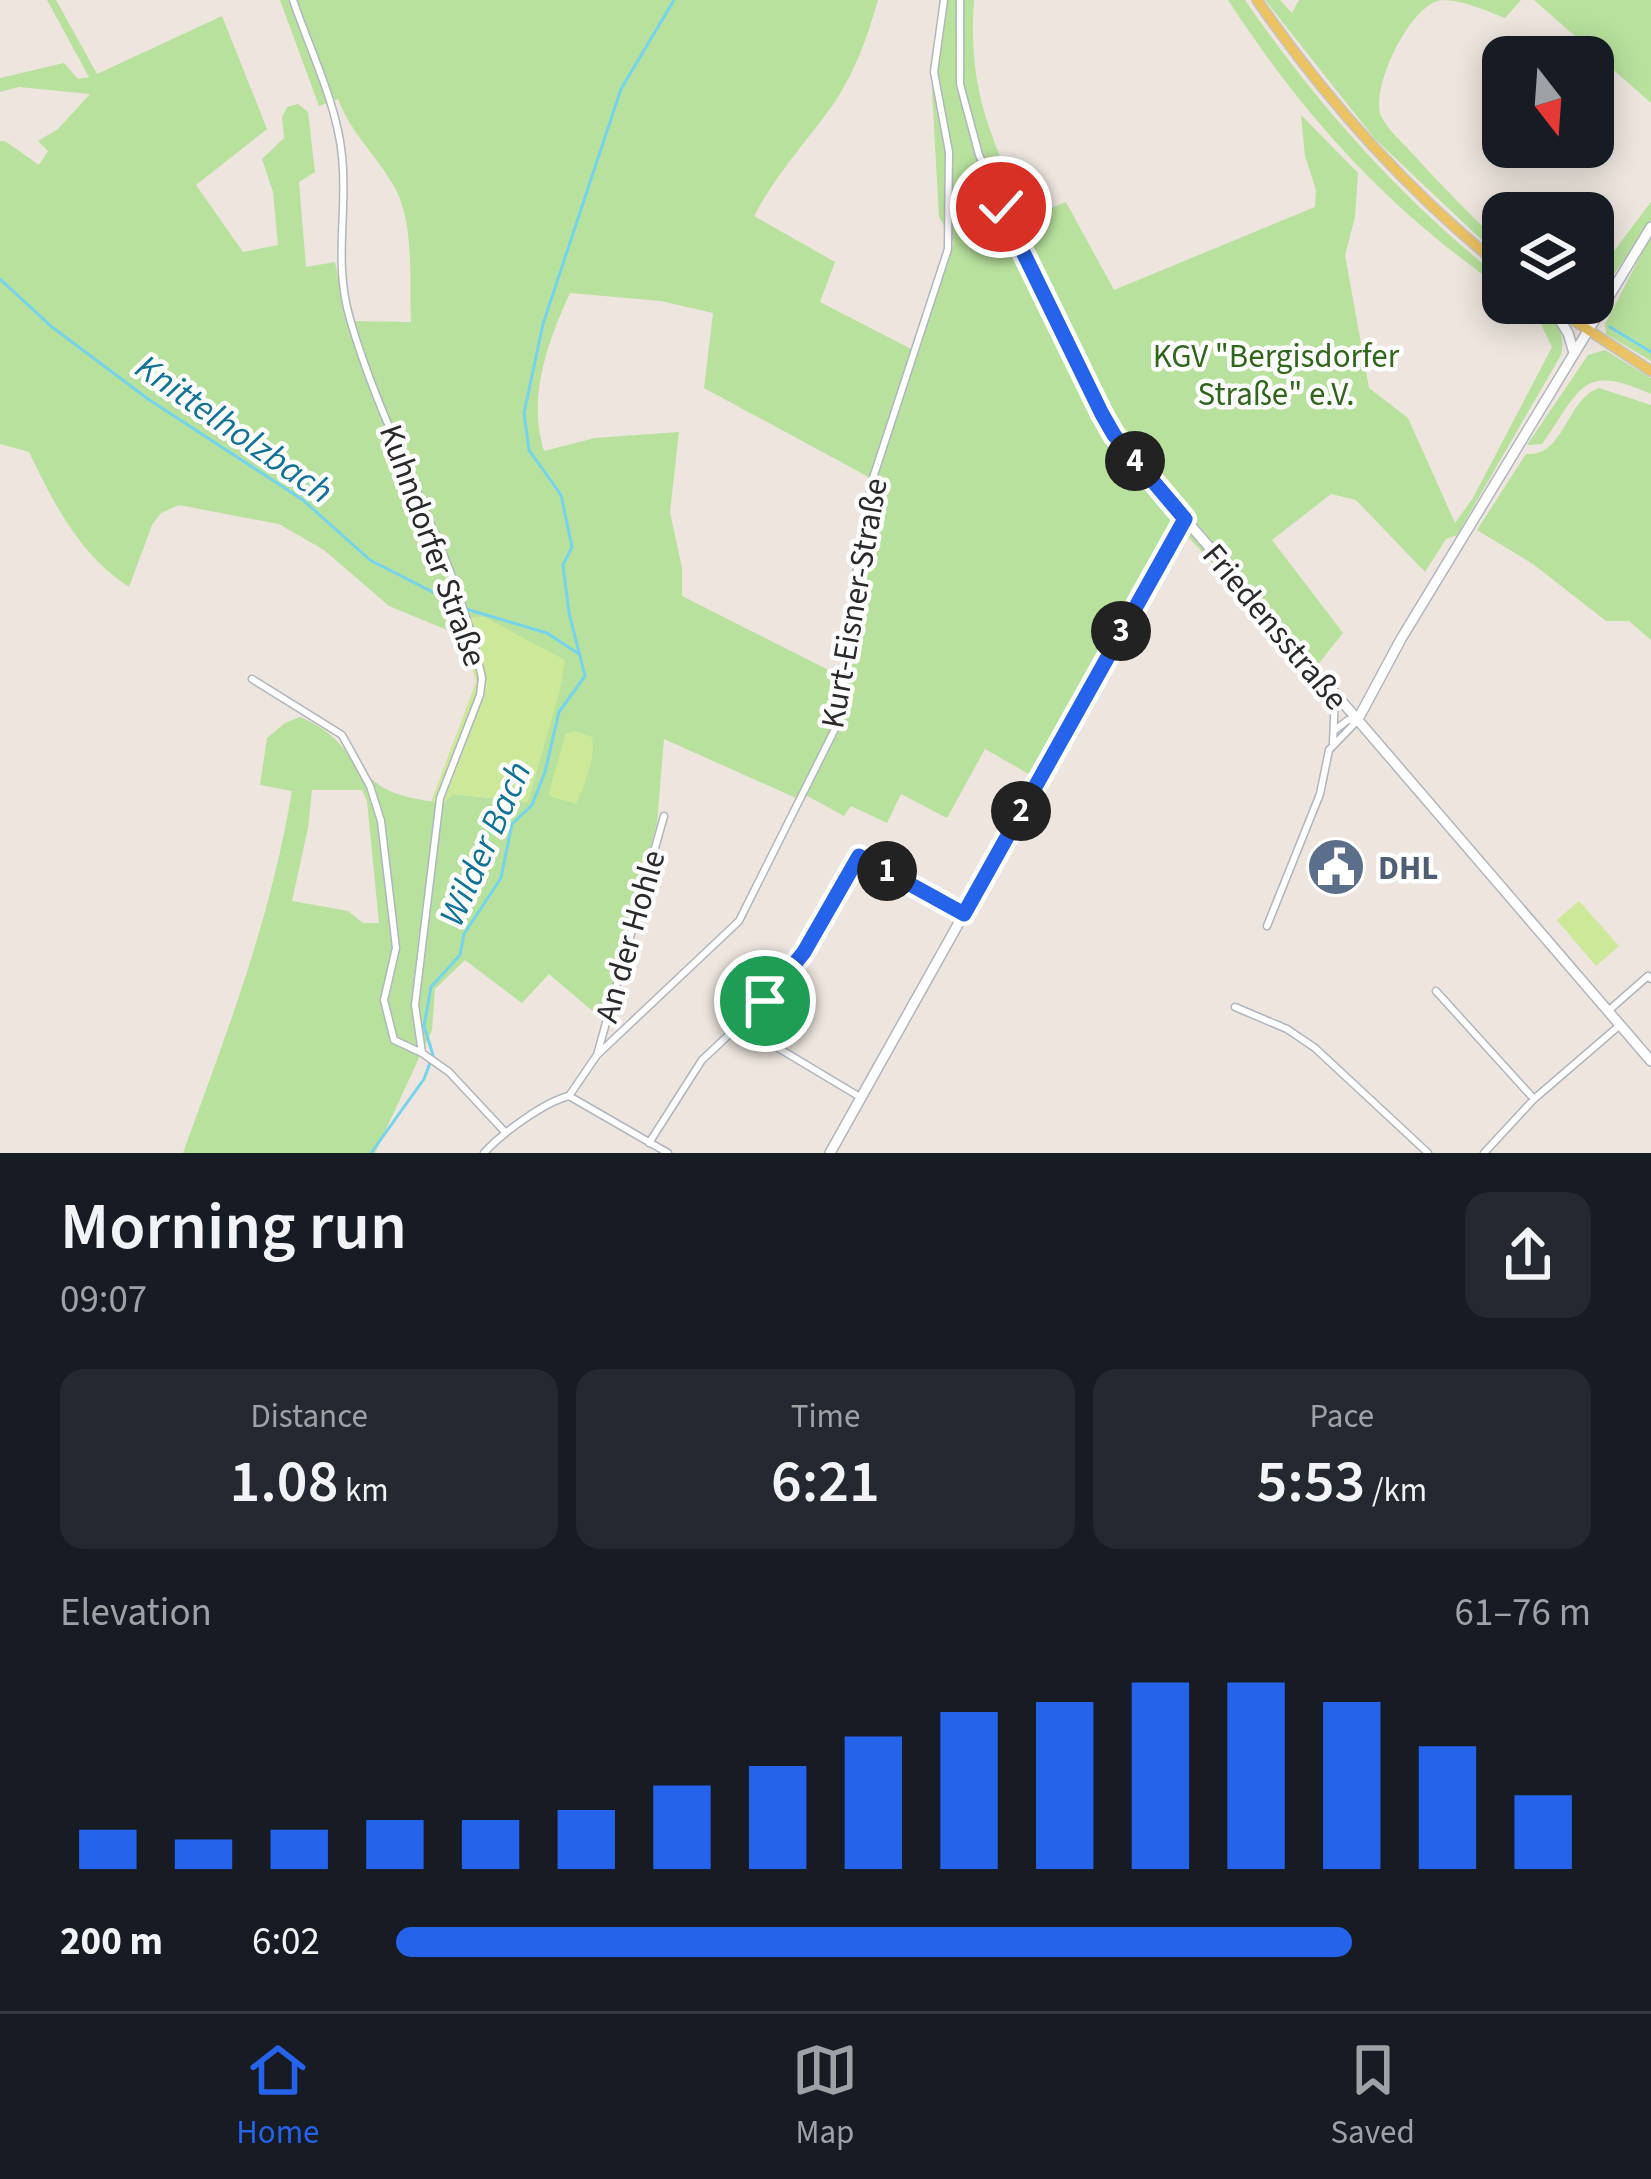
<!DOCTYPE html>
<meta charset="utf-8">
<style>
body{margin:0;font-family:"Source Sans 3",sans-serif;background:#242831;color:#f1f3f6;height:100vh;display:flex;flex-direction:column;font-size:45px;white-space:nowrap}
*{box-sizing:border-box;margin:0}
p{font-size:39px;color:#9ea1a6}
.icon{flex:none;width:66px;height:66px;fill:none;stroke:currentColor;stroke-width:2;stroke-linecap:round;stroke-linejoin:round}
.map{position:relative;height:1153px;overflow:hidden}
.details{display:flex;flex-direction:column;background:#171b24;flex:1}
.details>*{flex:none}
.needle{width:78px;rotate:163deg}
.controls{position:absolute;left:1482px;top:36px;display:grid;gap:24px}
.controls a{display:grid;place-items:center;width:132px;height:132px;border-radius:24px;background:#171b24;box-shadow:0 6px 30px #0003;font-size:60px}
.pin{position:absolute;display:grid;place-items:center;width:102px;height:102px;color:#fff;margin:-51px;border:6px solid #fff;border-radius:50%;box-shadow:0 3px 12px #0007}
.km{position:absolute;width:60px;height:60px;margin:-30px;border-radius:50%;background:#222;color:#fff;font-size:33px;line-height:60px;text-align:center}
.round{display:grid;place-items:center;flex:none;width:126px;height:126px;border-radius:24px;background:#242831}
.overview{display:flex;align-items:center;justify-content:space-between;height:204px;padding:0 60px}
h1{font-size:66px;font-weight:600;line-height:90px}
.metrics{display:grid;grid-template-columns:repeat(3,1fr);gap:18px;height:204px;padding:12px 60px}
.metrics div{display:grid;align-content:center;border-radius:24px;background:#242831;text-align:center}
.metrics b{font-size:60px;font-weight:600}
.metrics small{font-size:33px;font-weight:400}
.metrics p{font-size:33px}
.chart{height:336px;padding:24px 60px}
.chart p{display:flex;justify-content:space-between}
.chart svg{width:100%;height:216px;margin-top:12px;stroke:#2563eb;stroke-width:6}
ul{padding:0 60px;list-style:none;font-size:39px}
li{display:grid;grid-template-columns:192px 144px 1fr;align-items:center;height:90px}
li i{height:30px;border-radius:15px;background:#2563eb}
.menu{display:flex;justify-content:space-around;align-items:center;height:168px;border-top:3px solid #363941;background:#171b24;font-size:33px;color:#9ea1a6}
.menu a{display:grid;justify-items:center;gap:6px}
.menu .active{color:#2563eb}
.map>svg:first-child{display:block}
.green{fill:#b8e19d;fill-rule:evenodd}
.pitch{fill:#cce899}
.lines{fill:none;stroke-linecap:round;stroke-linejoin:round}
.stream{stroke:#75d3eb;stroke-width:3}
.street-casing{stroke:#b1b5be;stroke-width:9}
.secondary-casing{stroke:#b1b5be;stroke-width:12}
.primary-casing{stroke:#c4c4c4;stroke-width:12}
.street{stroke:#fff;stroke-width:6}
.secondary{stroke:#fff;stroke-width:9}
.primary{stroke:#ecc363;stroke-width:9}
.route-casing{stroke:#fff;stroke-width:24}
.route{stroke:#2563eb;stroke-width:15}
.labels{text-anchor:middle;stroke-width:9;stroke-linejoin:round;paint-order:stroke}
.park-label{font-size:33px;fill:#31671d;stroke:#fff}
.street-label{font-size:33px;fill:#2b2b2b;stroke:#fff}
.service-label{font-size:33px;font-weight:bold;fill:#4e5e75;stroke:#fff;text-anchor:start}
.water-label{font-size:36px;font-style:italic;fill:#127399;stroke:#fff}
</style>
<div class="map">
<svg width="1651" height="1153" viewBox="0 0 1651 1153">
<rect width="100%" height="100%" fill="#ede5de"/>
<path class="green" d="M47,0H56L97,74L222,16L267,129L196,185L243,252L278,245L273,192L262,159L284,138L282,117L287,107L298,104L308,112L315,172L299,182L306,267L335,262L347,321L411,322C409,280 415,226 395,188C378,157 350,132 338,99L319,106L280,0H878C867,38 855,73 832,106C805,143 775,176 754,216L835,262L820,302L917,352L954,242L939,217L932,91L947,0H974C968,85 988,135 1025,209L1044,211L1066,202L1114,290L1315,207L1316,190L1305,156L1301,115L1358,173L1355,217L1345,255L1369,388L1408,418L1455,523L1473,498L1552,347L1540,322L1519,303H1534C1553,318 1567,329 1561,355L1457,535L1446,539L1425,572L1356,500L1331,494L1272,540L1343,633L1308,677L1228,579L1170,518L1169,527L1034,777L985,749L947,818L901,794L887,823L851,806L844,816L800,792L796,798L664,739L657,823L603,1020L549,974L522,1003L465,960L435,989L432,1030L375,1153H183C228,1029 270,922 292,791L260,785L267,738L285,723L300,717C344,735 348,762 379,785C394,796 425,801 444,803L452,794L528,802L503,628L484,617L459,619L464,637L389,606L324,550L279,524L179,505L161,513L152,525L129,587C80,555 54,504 29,452L0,444V141H5L39,165L48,151L38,141L58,129L90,94L19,87L0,92V78L64,63L78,79L89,77ZM570,293L661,301L713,313L704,388L876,481L850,681L682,596V568L670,512L679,432L595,438L544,451C527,397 548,341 570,293ZM312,790H362L367,801L379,923H363L348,911L292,901L308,828Z
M1228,0H1245C1317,105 1403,201 1503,280V289C1386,207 1306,119 1228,0Z
M1265,0H1280L1292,13L1299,0H1521L1505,18C1487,11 1463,0 1442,0C1410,3 1370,89 1381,116C1387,129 1402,142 1411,152C1441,185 1471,216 1503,246V260L1375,139Z
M1534,0H1651V103Z
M1651,202V220L1588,312L1578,314L1560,303H1593V279Z
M1651,236V361L1606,334L1605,324Z
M1605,350L1651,378V394C1580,362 1581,390 1542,444L1527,445L1588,355Z
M1599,388L1651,405V640L1629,621H1606L1533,564L1477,530L1526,454C1565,457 1566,399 1599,388Z"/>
<path class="pitch" d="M484,617L565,660L561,686L528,802L453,794L444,803L431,802L476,682L458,619Z
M576,731L592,737C596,757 585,785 576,804L549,796L550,789L566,733Z
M1579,901L1619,946L1596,966L1557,920Z"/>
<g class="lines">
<path class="stream" d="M0,279L52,327L148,399L303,500L370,560L452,602
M1610,327L1651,352
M466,609L547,633L579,654
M371,1153L424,1079L433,1055L424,1026L431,987L460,955L464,934L501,878L512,824L532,805L545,772L559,712L585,676L569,613L563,565L572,547L561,495L529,450L524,413L543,324L621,89L674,0"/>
<g class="street-casing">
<path id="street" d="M293,0C310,50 337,104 342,156C348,213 333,261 350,319C384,439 457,554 482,678L480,695L440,798L415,1005L422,1053L449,1072L505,1132
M960,0V84L979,155L1101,414L1114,435L1185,519
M252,679L342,735L370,786L381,821L396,948L384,1000L394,1040L422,1053
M1335,730L1348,720L1357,721
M1333,743L1335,696
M1267,926L1320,794L1329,750L1357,721
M1436,991L1534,1099
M1235,1007L1287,1029L1315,1048L1428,1153
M1608,1011L1648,976L1651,979
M738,1024L860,1097
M597,1055L664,816
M569,1096L668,1153
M649,1143L702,1060L765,1001L804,952L859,856L965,914
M484,1153C501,1134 544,1102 569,1096L597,1055L739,921L840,719L859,550L872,481L948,249L949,152L934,72L944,0
M1484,1153L1534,1099L1620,1025"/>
</g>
<g class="secondary-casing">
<path id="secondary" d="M1553,309L1568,333L1574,353
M1357,721L1401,639L1651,227
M830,1153L1185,519L1651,1061"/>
</g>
<g class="primary-casing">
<path id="primary" d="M1257,0C1326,100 1408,192 1503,268
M1547,303L1651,371"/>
</g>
<use href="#street" class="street"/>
<use href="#secondary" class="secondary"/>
<use href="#primary" class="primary"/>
</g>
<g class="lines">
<g class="route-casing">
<path id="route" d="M765,1001L804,952L859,856L964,914L1185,519L1114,435L1102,414L1001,207"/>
</g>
<use href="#route" class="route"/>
</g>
<defs>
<g id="civic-disc" transform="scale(3)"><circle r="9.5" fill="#5c6f8a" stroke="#fff"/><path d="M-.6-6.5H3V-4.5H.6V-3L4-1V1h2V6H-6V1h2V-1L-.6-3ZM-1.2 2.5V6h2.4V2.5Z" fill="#fff"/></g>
</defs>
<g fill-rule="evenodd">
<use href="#civic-disc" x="1336" y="867"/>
</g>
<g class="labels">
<g class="park-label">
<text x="1276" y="367">KGV "Bergisdorfer<tspan x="1276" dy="38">Straße" e.V.</tspan></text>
</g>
<g class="street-label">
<text transform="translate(434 545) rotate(70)" y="12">Kuhndorfer Straße</text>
<text transform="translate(853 603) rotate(-80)" y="12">Kurt-Eisner-Straße</text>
<text transform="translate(1276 626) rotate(50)" y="12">Friedensstraße</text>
<text transform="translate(629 936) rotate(-74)" y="12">An der Hohle</text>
</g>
<g class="service-label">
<text x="1378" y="879">DHL</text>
</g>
<g class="water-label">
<text transform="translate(235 428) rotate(35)" y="13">Knittelholzbach</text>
<text transform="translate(484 843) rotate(-66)" y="13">Wilder Bach</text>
</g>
</g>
</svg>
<div class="controls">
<a><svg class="needle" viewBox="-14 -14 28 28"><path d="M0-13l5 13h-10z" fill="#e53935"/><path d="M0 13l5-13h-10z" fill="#9ea1a6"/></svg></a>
<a><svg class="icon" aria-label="layers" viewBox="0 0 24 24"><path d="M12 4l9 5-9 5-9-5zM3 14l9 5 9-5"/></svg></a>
</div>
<div class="pin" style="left:765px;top:1001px;background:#1e9e55"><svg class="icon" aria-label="arrive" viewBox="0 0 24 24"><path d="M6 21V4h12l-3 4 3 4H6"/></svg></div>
<div class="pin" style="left:1001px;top:207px;background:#d93025"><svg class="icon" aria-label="check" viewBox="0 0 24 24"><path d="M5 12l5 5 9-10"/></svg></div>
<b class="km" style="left:887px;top:871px">1</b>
<b class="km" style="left:1021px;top:811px">2</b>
<b class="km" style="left:1121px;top:631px">3</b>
<b class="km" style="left:1135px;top:461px">4</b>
</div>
<section class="details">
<div class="overview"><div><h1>Morning run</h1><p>09:07</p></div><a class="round"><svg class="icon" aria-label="share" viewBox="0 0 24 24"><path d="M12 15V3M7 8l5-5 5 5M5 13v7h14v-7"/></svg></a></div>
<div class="metrics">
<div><p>Distance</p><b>1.08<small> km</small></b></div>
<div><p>Time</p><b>6:21</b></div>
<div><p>Pace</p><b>5:53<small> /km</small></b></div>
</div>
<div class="chart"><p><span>Elevation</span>61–76 m</p>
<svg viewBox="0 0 160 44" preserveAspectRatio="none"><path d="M5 44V36M15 44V38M25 44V36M35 44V34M45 44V34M55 44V32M65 44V27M75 44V23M85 44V17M95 44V12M105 44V10M115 44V6M125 44V6M135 44V10M145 44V19M155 44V29"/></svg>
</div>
<ul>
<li><b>200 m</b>6:02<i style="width:80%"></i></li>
</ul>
</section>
<nav class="menu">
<a class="active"><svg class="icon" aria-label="home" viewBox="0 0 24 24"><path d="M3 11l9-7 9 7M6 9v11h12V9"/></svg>Home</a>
<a><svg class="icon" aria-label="map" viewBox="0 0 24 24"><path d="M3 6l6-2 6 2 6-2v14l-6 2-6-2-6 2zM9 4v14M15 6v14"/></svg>Map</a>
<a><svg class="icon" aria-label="saved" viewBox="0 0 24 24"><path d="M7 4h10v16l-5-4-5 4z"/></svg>Saved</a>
</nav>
